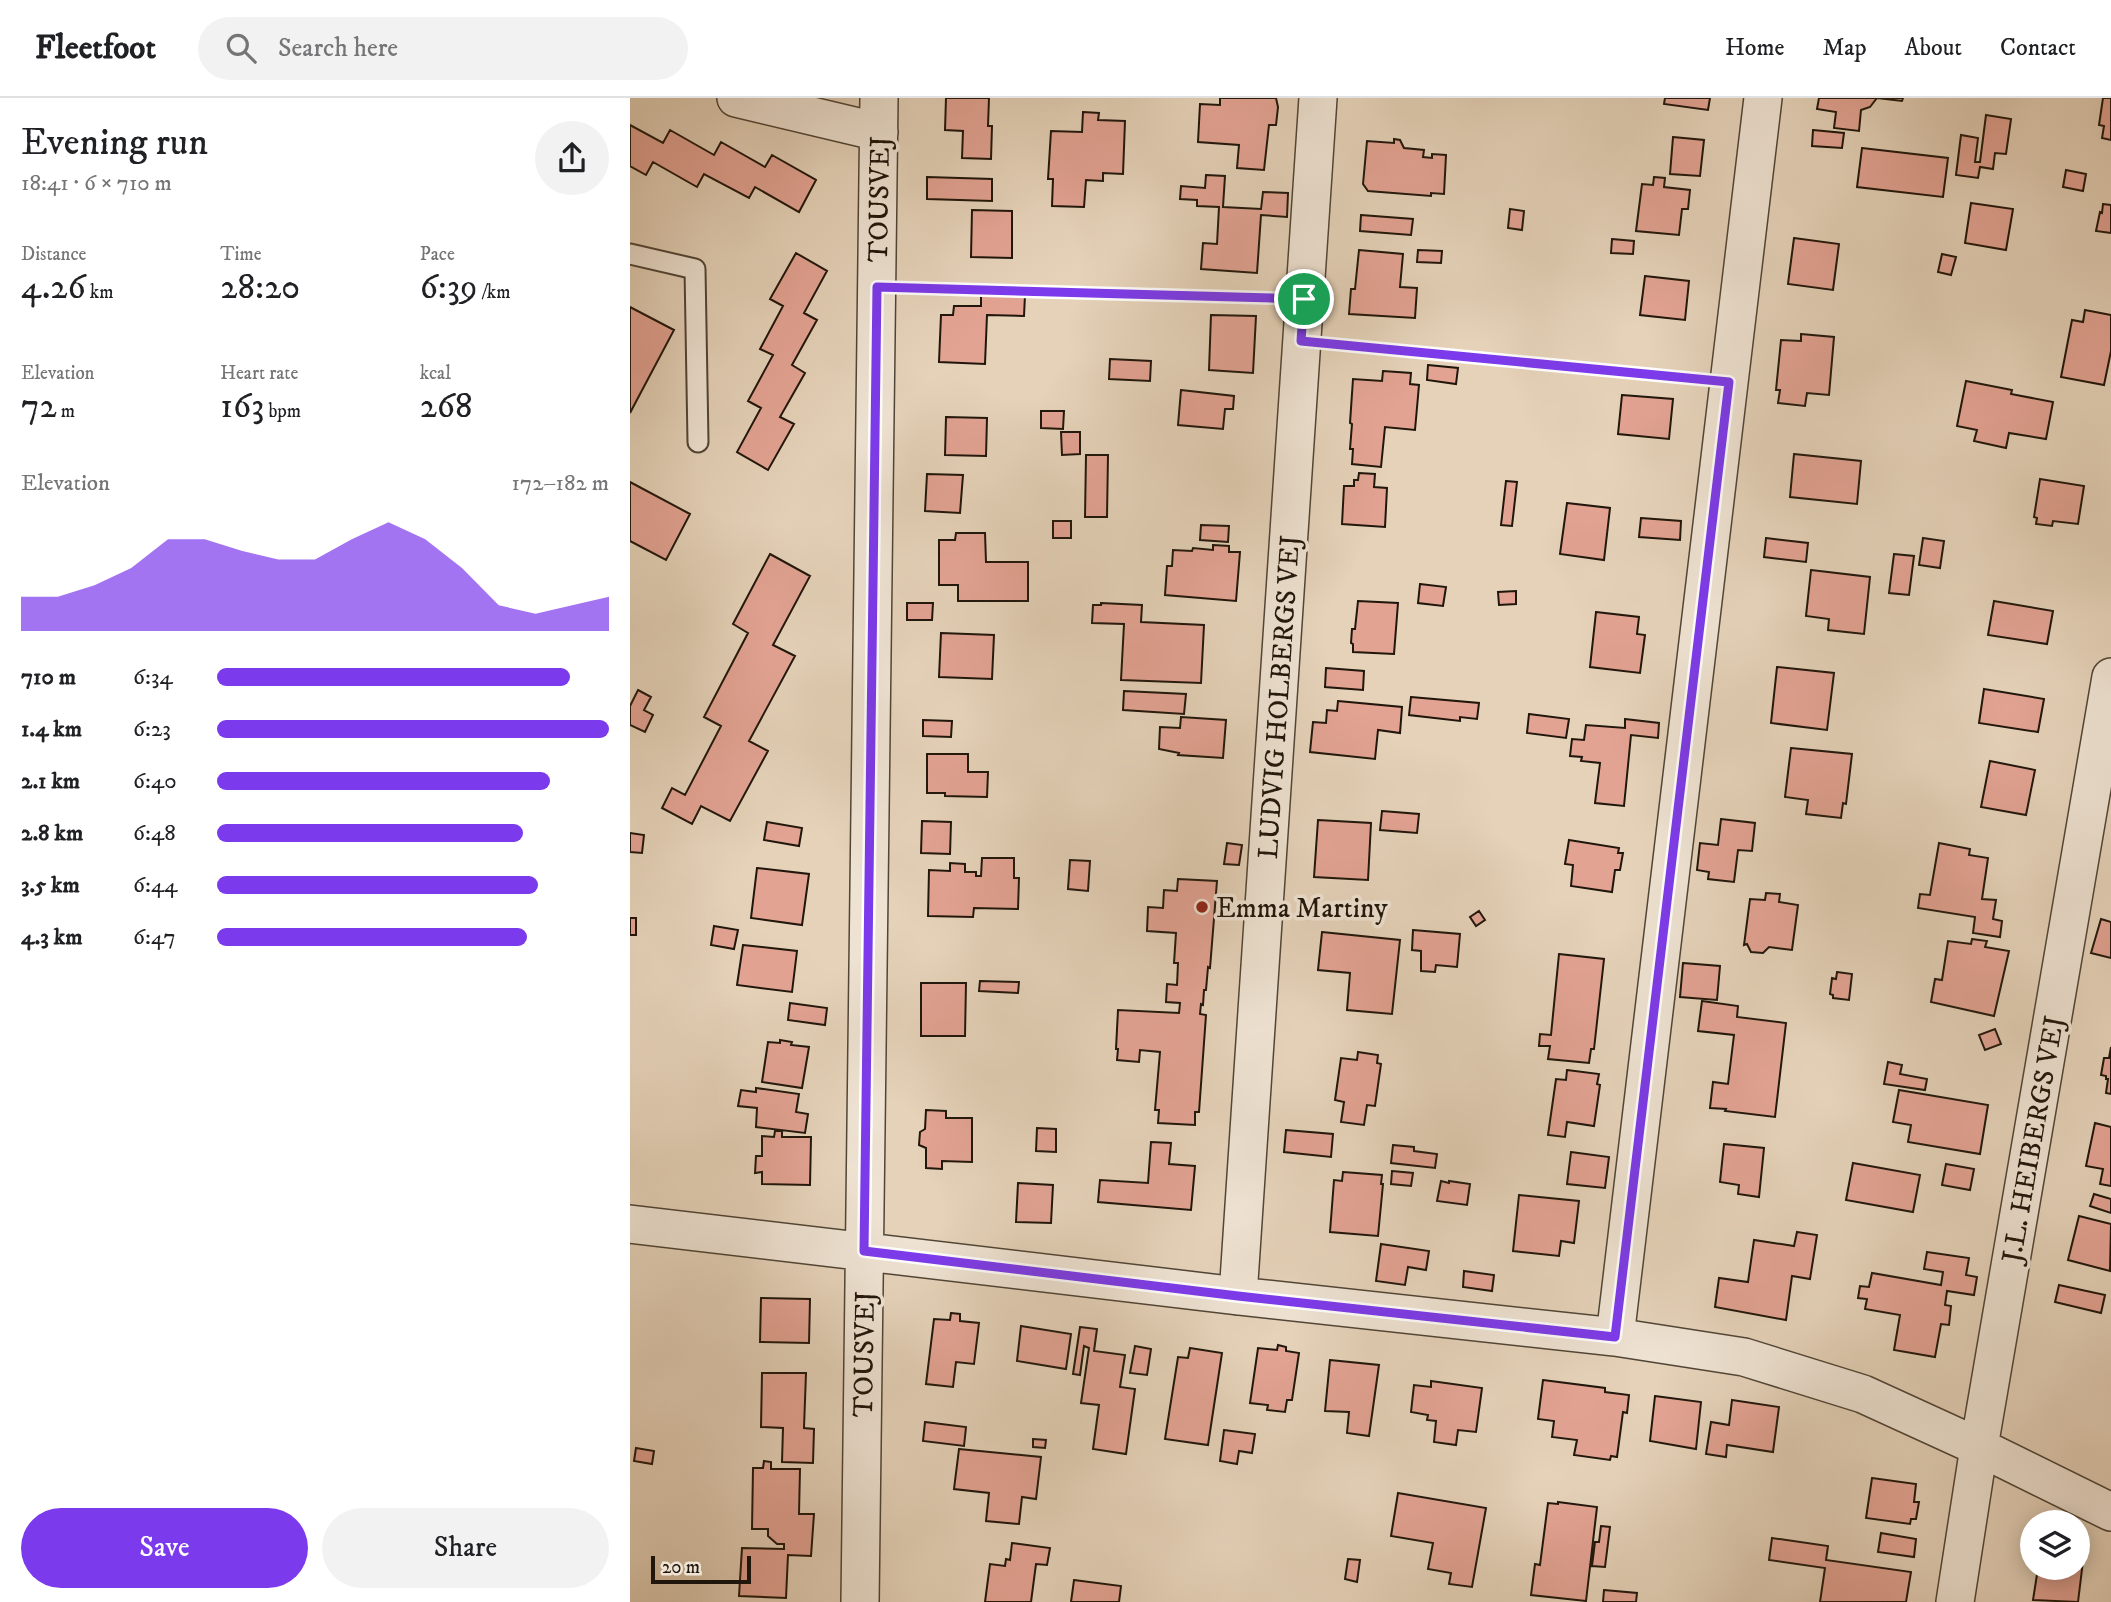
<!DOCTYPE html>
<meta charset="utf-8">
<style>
body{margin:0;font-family:"IM FELL DW Pica",serif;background:#f2f2f2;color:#202124;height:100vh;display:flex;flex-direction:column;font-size:26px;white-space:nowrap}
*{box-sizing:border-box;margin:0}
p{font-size:23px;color:#757577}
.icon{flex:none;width:38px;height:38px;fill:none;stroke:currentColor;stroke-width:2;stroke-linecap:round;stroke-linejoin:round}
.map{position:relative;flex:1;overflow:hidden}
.panel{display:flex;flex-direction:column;background:#fff;width:630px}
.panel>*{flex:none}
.buttons{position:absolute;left:1390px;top:1412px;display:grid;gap:14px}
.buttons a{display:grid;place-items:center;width:70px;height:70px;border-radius:50%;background:#fff;box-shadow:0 4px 18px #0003;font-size:35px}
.scale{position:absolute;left:21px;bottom:18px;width:100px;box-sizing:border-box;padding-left:7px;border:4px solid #20160b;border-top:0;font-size:19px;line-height:24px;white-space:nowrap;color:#20160b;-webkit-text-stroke:5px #eee2d2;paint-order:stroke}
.pin{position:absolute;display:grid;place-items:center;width:60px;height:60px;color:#fff;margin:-30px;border:4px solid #fff;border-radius:50%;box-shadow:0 2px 7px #0007}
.round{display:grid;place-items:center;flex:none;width:74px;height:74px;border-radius:37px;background:#f2f2f2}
.summary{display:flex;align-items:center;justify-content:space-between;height:119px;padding:0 21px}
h1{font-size:38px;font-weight:600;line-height:52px}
.metrics{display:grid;grid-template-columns:repeat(3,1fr);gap:10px;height:119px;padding:7px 21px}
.metrics div{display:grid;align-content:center}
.metrics b{font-size:35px;font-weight:600}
.metrics small{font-size:19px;font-weight:400}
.metrics p{font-size:19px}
.chart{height:196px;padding:14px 21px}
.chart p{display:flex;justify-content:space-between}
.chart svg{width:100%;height:126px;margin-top:7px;fill:#7c3aed;opacity:.7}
.primary-button{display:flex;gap:14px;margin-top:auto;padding:14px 21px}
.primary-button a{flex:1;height:80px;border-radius:42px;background:#7c3aed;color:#fff;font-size:28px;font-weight:600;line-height:80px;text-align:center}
.primary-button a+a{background:#f2f2f2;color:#202124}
ul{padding:0 21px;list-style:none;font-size:23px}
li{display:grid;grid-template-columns:112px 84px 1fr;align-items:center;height:52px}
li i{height:18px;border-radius:9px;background:#7c3aed}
header{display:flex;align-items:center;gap:42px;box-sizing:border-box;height:98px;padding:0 35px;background:#fff;border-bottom:2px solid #e0e0e0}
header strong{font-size:33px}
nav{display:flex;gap:38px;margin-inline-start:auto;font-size:24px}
.search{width:490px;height:63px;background:#f2f2f2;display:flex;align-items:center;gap:18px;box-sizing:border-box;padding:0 24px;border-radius:38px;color:#757577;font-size:26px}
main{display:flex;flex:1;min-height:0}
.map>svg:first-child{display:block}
.building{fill:#e3a393;stroke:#20160b;stroke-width:2}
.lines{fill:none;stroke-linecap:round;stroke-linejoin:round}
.lane-casing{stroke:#514536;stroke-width:23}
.street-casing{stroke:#514536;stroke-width:40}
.path{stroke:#20160b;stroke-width:4.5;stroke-dasharray:2 3.5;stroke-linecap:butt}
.lane{stroke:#eee2d2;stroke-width:19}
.street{stroke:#eee2d2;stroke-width:37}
.route-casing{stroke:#fff;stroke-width:14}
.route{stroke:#7c3aed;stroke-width:9}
.poi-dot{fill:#8f2418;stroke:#eee2d2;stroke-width:2.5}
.labels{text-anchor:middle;stroke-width:7;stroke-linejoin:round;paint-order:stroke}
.street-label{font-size:28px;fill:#20160b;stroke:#eee2d2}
.poi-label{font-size:28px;fill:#20160b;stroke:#eee2d2;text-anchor:start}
</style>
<header>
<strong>Fleetfoot</strong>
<div class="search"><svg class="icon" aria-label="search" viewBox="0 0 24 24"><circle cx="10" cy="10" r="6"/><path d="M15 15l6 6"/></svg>Search here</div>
<nav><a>Home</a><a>Map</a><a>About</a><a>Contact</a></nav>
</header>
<main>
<section class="panel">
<div class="summary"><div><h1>Evening run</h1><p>18:41 · 6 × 710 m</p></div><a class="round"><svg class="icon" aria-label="share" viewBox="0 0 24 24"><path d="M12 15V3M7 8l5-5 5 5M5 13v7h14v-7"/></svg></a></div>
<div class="metrics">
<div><p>Distance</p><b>4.26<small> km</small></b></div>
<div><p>Time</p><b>28:20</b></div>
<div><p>Pace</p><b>6:39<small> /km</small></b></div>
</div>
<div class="metrics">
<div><p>Elevation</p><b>72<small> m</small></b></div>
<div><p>Heart rate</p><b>163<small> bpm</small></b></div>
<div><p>kcal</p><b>268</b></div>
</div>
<div class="chart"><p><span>Elevation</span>172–182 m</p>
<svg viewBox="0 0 160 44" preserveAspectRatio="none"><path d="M0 44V32L10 32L20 28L30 22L40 12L50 12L60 16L70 19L80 19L90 12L100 6L110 12L120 22L130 35L140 38L150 35L160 32V44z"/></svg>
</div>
<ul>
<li><b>710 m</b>6:34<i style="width:90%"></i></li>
<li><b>1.4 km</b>6:23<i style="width:100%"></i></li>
<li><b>2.1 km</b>6:40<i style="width:85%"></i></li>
<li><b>2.8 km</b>6:48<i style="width:78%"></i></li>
<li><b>3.5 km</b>6:44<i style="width:82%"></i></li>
<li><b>4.3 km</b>6:47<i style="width:79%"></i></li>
</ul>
<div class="primary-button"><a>Save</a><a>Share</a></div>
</section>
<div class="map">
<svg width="1481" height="1504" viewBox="0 0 1481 1504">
<rect width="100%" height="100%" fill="#e5d2b9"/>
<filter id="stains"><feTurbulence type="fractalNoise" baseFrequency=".00286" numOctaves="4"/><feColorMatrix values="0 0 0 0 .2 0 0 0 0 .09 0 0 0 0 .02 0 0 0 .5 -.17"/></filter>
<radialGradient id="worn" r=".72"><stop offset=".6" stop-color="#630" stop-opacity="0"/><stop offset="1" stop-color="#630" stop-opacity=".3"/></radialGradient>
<path class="building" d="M316,0H359L358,28H362L361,61L332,60L333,33L315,32Z
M590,0H646L648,9L646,27H639L634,72L607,70L609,47L568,44L570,6L590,7Z
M1035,0H1080L1078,12L1034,6Z
M1189,0H1273L1272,3L1247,0L1240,9L1231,12L1229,33L1204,30L1206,14L1187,11Z
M1473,0H1481V42L1472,40L1474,28L1469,27Z
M453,14L469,15L468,22L495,23L493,76L473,75V83L456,82L454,109L422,108L423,81H418L421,33L452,34Z
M1356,17L1381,21L1376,56L1365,55L1363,71L1350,69L1348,80L1326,77L1331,37L1348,40L1345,64H1350Z
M0,27L33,45L40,32L84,57L91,44L135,69L142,57L186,82L169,114L125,89L119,100L74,76L67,89L23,64L16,77L0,68Z
M1183,32L1214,35L1212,50L1182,48Z
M1043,39L1074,42L1070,78L1040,76Z
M764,41L770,42L774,50L794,52L793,59L802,60V56L816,57L814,96L801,95V98L738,93L733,86L737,43L764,45Z
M1232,50L1318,60L1313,99L1227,89Z
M1436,72L1456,76L1453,93L1433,89Z
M576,77L595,78L593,109L631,111L633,94L658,95L657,119L631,117L627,175L571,171L573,145L587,146L589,109L567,108V102L550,101L551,88L575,90Z
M297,79L362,81V103L297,101Z
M1024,79L1035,80L1034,89L1060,92L1058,111H1052L1049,137L1006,133L1012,86L1023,87Z
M1341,105L1383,111L1376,152L1335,145Z
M1473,106L1481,107V135L1466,133L1470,114L1472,115Z
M880,111L894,113L892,132L878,130Z
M342,112L382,113V160L341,159Z
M731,117L783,121L781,137L730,133Z
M1164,140L1209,146L1203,192L1158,186Z
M982,141L1004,143L1003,156L981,155Z
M729,152L773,156L770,189L787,190L785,220L719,216L721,191H725Z
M788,152L812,153L811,165L787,164Z
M166,155L197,173L174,215L187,222L162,267L175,275L150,319L164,326L138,372L107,354L131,310L118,303L143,257L130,251L153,208L140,201Z
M1312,156L1326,159L1321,177L1308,174Z
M1015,178L1059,183L1055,222L1010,217Z
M351,196L395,197L394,218L357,217L355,266L309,264L311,217H323L324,208H351Z
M0,209L44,232L0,315Z
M1455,212L1481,217V253L1474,287L1431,279L1442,222L1453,224Z
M581,217L626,218L623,275L579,272Z
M1171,236L1204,239L1199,297L1177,295L1175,308L1148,305L1150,292H1146L1151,242L1171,243Z
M480,261L521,263L520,283L479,281Z
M798,267L828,270L826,286L797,282Z
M753,273L781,275L780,286L789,287L785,332L755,329L751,369L722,366L723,351H720L722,326L720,325L723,281L752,283Z
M1336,283L1382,292L1381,296L1423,304L1416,341L1379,335L1376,350L1344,343L1347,332L1327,328Z
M551,292L604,298L603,311H595L593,331L548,327Z
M992,297L1043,301L1039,341L988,336Z
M411,313H434L433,331L411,330Z
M316,319L357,320L356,358L315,357Z
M431,334H450V356L432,357Z
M1164,356L1231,363L1227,406L1160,399Z
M456,357H478L477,419H455Z
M729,375L745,376L744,389L757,390L755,429L712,426L714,388H724V382H728Z
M297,376L333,377L330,415L295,413Z
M1410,381L1454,388L1448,426L1423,423L1422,428L1406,426L1407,420L1404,419Z
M876,383L887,384L882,428L871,427Z
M0,384L60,416L36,462L0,443Z
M937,405L980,410L974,462L930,456Z
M1011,420L1051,423L1050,442L1009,439Z
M423,423H441V440H423Z
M571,427L599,428L598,444L570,442Z
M326,435H355L356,464H398V503H328V487H309V442H325Z
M1136,440L1178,445L1176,464L1134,459Z
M1293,440L1314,443L1310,470L1289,467Z
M583,447L599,448V454H610L606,503L535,497L537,468H542L543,452L562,453L563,450L583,452Z
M140,456L180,478L143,547L165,558L119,643L138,653L100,723L71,708L62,726L32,710L42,690L55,697L91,628L74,619L118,535L103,526Z
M1264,456L1284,458L1279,497L1259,495Z
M1181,472L1240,479L1234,536L1198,532L1199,521L1176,518Z
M790,486L816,489L813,508L788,505Z
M886,493V506L869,507L868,494Z
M728,503L768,505L764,556L723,554V546L721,545L722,531H725Z
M1364,503L1423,513L1417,546L1358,537Z
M277,505H303L302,522H277Z
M471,505L512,507L511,524L574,527L571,585L491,582L494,526L462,525L463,507H471Z
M966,514L1009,519L1007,536L1015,537L1010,575L960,569Z
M311,535L364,537L362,581L309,579Z
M1147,569L1204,575L1197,632L1141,625Z
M696,570L734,573L733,592L695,589Z
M1354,591L1414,601L1408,634L1349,625Z
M8,592L21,599L14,612L23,617L15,634L0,627V608Z
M494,593L556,596L554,616L493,612Z
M781,599L849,605L847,621L830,619V623L779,617Z
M708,603L772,609L770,635L748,632L745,661L680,654L683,624L696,625L697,612L707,613Z
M899,616L939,621L936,640L897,635Z
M551,619L596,622L593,660L548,657L549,655L529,651L530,629L550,630Z
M995,621L1029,625L1028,640L1001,637L994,708L965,705L970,665L951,663L952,659L940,658L942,641L954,642L956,627L995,630Z
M293,622L322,623L321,639L293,638Z
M1161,650L1222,656L1216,706L1213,705L1211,720L1176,716L1178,702L1155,699Z
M297,656H338V674H358L357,699L315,698V695H297Z
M1360,663L1405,672L1396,717L1351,709Z
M752,713L789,716L787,735L750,732Z
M1091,721L1125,725L1122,753L1108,752L1104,784L1078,781L1079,774L1067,772L1070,745L1088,747Z
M688,722L741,725L738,782L684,779Z
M292,723L321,724L320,756L291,755Z
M137,724L172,730L169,748L134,742Z
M0,735L14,737L12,755L0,754Z
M939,742L989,750L988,755H993L990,772H985L982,794L941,788L943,767L935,766Z
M597,745L612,747L609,767L594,766Z
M1309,745L1340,751L1339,757L1358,760L1352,801L1366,802L1363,821L1372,823L1370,839L1343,835L1345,819L1288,810L1290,796L1300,797Z
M352,760H384V780H389L388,811L344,810L343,819L298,818L299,772L320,773V765L335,766V774H346V778H351Z
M440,762L460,763L458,793L438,791Z
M127,770L179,776L172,827L121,820Z
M548,781L587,783L580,870L578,869L576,892H574L573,907L571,906L570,916L576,917L569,1014H565V1027L528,1025L529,1012H525L530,954L510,952L509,964L487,962L488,951H486L488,912L549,915L550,905L536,904L537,886L547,887L548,865H544L546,835L517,833L518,809L533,810L534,792L547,793Z
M1136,795L1150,796L1149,804L1168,807L1162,852L1139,849L1133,855L1121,854L1117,846L1114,847L1120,801L1135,802Z
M849,813L855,822L846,828L840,819Z
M0,820H6V837H0Z
M1471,821L1481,824V860L1461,855Z
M84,828L108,832L104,851L81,847Z
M783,832L830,836L827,869L806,867L805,874L791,873V853L782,852Z
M692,834L770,842L762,916L717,912L720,875L688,872Z
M1342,841L1357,843L1355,849L1379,853L1364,918L1301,904L1305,881L1312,882L1318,843L1341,846Z
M113,847L167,853L162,894L107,887Z
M929,856L974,861L964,951H961L959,965L918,961L920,948H909L910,936L921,937Z
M1053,865L1090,868L1087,902L1050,899Z
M1207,874L1222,876L1219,902L1203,900V897L1200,896L1202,880L1206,881Z
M350,883L389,884L388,895L349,893Z
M291,885H336L335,938H291Z
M1072,903L1108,908L1107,919L1156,925L1145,1019L1095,1013L1096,1011L1080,1010L1083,984L1098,986L1104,937L1068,933Z
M160,905L197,910L195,927L158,922Z
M1365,931L1371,946L1355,952L1349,937Z
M150,942L162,944L161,947L179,949L172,990L132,984L138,944L150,945Z
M1481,949V996L1476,995L1478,981H1476V978L1471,977L1474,960H1479Z
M728,954L748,957L747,965L751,966L745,1008L737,1007L734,1027L711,1024L714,1004L705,1002L711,960L727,962Z
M1258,964L1272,967L1270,976L1297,981L1295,992L1254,986Z
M937,972L969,976L967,986L970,987L964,1028L937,1024L935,1039L918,1037L926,981L936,982Z
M126,990L169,996L166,1014L178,1016L175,1035L126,1029L127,1010L108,1008L111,992L126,994Z
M1269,992L1358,1007L1350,1056L1278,1044L1281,1027L1263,1024Z
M296,1012L316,1013V1020H342V1064L312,1063V1071L296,1070V1050L289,1047L290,1034L295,1031Z
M1465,1025L1481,1029V1088L1470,1086L1473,1071L1456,1068Z
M407,1030L426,1031V1054L406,1053Z
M656,1032L703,1036L701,1059L654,1054Z
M145,1033H152V1039H181L180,1087L132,1086V1074L125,1075L126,1058H132V1038L144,1039Z
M521,1044L541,1045L539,1066L565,1068L561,1112L468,1104L470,1082L518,1085Z
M1094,1046L1134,1050L1129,1099L1108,1096L1109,1087L1090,1084Z
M763,1047L784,1049V1053L807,1056L805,1070L761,1065Z
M941,1054L979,1059L975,1090L937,1086Z
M1223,1065L1290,1077L1283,1114L1216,1102Z
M1316,1066L1344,1071L1340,1092L1312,1087Z
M762,1073L783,1075L781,1088L761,1086Z
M713,1074L752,1077L751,1086H753L748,1138L700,1134L704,1082L712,1083Z
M811,1083L819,1085V1083L840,1086L837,1107L807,1103Z
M388,1085L423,1087L421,1125L386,1124Z
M1464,1096L1481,1101V1115L1460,1108Z
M889,1097L949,1103L944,1145L931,1143L929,1158L883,1153Z
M1449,1118L1481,1126L1480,1173L1438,1162Z
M1167,1134L1187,1137L1180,1181L1162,1178L1156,1222L1085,1209L1089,1180L1118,1184L1124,1142L1164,1148Z
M751,1146L799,1153L796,1172L778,1169L775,1187L746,1183Z
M1297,1154L1339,1160L1336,1177L1347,1179L1344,1197L1317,1193L1315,1207L1321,1208L1319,1227L1311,1226L1305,1259L1264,1252L1270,1217L1235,1211L1237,1201L1228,1200L1230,1188L1239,1189L1242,1175L1311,1187L1313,1174L1294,1171Z
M834,1173L864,1177L862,1193L833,1189Z
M1429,1187L1475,1197L1471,1215L1425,1204Z
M131,1200L180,1201L179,1245L130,1244Z
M321,1215L330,1216V1223L349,1225L344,1266L326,1264L323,1289L296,1286L304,1221L320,1222Z
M391,1228L441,1236L436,1271L387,1263Z
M450,1229L467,1231L464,1253L495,1257L490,1289L505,1291L496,1356L463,1351L469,1307L451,1305L459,1250L454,1248L450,1277L443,1276Z
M648,1247L656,1249V1253L669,1255L662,1302H657L655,1314L637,1312L638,1307L620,1305L628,1250L647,1252Z
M505,1248L521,1251L517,1277L500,1275Z
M560,1250L592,1255L578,1347L535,1341L548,1259L558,1260Z
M700,1262L749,1267L739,1338L717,1335L719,1314L695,1313Z
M132,1275H176L174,1330L184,1331L183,1365L152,1364L153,1330L131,1329Z
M913,1282L975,1290V1294L999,1297L997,1315L993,1314L987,1359L981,1358L980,1362L944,1357L947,1342L922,1339L924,1323L908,1321Z
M801,1283L852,1290L846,1334L828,1332L826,1347L804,1344L806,1323L797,1322L798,1317L781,1314L784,1287L801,1289Z
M1025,1298L1071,1304L1066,1351L1020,1343Z
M1102,1302L1149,1309L1143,1354L1097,1347L1096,1359L1076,1356L1081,1324L1099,1327Z
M295,1324L336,1329L334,1348L293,1343Z
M594,1332L625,1336L622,1355L609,1353L607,1366L590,1363Z
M403,1341L416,1342L415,1350L403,1349Z
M6,1350L24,1353L22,1366L4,1363Z
M329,1351L411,1359L406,1401L392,1399L389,1426L356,1423L359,1395L324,1391Z
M134,1363L141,1364V1371H170L169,1416H184L181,1458L158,1457L156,1500L109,1498L112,1450L154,1451V1446H147L138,1438V1431H122L123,1370H133Z
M1242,1380L1286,1386L1284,1404H1289L1286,1421H1281L1280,1426L1236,1420Z
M768,1395L856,1410L842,1489L819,1486L821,1475L798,1471L803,1445L761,1438Z
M928,1404L967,1409L956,1503L901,1497L905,1466L910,1467L918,1405L928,1406Z
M971,1428L980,1429L975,1469L962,1468L965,1444H969Z
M1251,1435L1286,1441L1284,1459L1248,1454Z
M1142,1440L1198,1448L1196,1462L1281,1474L1276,1504H1190L1195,1470L1139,1462Z
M382,1445L420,1450L417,1467L406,1466L401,1504H355L360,1466L375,1468L376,1461L380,1462Z
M718,1461L730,1462L727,1484L715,1481Z
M1447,1462L1453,1463L1448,1504L1403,1502L1408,1470H1447Z
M444,1482L491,1488L489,1504H441Z
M974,1492L1007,1495L1006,1504H973Z"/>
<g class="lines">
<g class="lane-casing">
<path id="lane" d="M0,156L65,171L68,344"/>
</g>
<g class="street-casing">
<path id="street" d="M106,0L249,34
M0,1126L608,1198L985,1239L1114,1259L1233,1296L1349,1349L1481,1414
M608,1198L688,0
M985,1239L1133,0
M230,1504L249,0
M1325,1504L1349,1349L1481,579"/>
</g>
<path class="path" d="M280,190L642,200
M706,246L1067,281"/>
<use href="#lane" class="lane"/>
<use href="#street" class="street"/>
</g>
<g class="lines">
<g class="route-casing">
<path id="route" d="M247,189L674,201L671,243L1099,284L985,1239L608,1198L234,1153Z"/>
</g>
<use href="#route" class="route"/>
</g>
<circle class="poi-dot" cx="572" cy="809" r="7"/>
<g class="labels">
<g class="street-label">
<text transform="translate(248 101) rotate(-89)" y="10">TOUSVEJ</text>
<text transform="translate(648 599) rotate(-86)" y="10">LUDVIG HOLBERGS VEJ</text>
<text transform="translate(1402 1041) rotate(-80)" y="10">J.L. HEIBERGS VEJ</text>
<text transform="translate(233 1256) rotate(-89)" y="10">TOUSVEJ</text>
</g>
<g class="poi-label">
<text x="586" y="819">Emma Martiny</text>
</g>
</g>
<rect width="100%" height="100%" filter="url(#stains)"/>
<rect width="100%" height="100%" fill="url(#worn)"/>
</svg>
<div class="buttons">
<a><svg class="icon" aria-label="layers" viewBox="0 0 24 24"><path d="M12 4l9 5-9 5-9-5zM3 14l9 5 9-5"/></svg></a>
</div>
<div class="scale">20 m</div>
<div class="pin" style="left:674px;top:201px;background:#1e9e55"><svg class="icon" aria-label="arrive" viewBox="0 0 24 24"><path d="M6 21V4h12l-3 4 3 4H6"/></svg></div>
</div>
</main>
